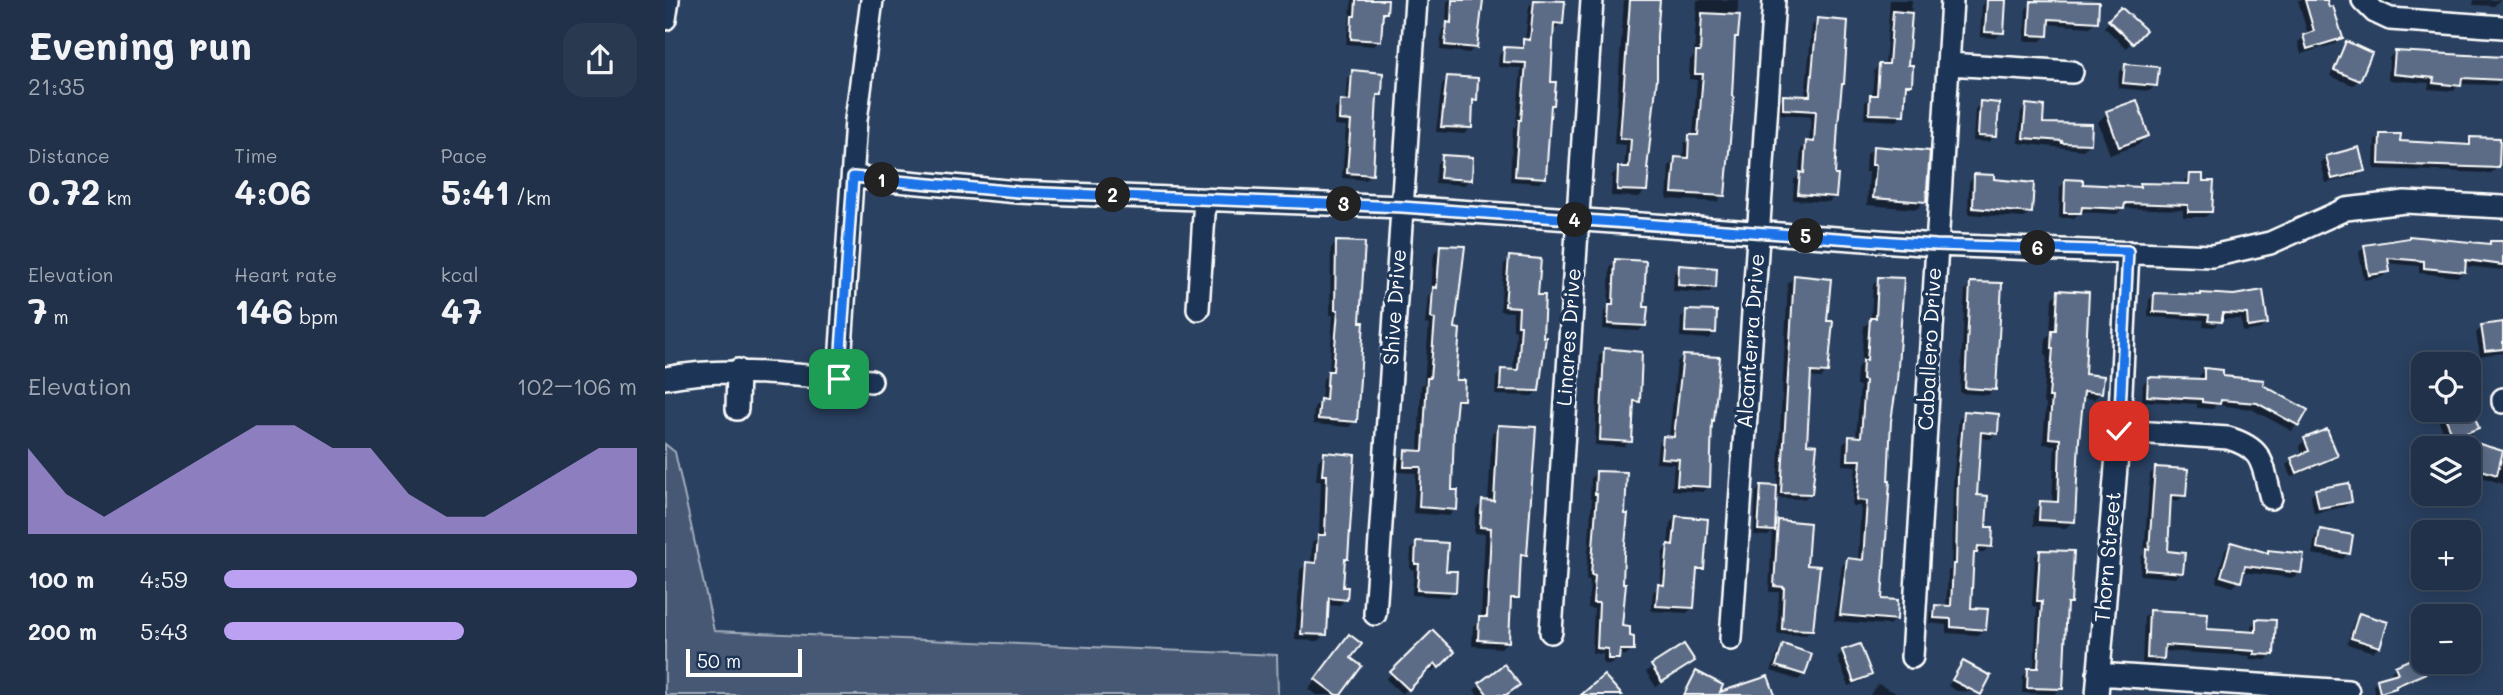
<!DOCTYPE html>
<meta charset="utf-8">
<style>
body{margin:0;font-family:Mali,sans-serif;background:#283950;color:#f1f3f6;height:100vh;display:flex;flex-direction:column;font-size:26px;white-space:nowrap}
*{box-sizing:border-box;margin:0}
p{font-size:23px;color:#a2a9b4}
.icon{flex:none;width:38px;height:38px;fill:none;stroke:currentColor;stroke-width:2;stroke-linecap:round;stroke-linejoin:round}
.map{position:relative;flex:1;overflow:hidden}
.side{display:flex;flex-direction:column;background:#203149;width:665px}
.side>*{flex:none}
.controls{position:absolute;left:1746px;top:352px;display:grid;gap:14px}
.controls a{display:grid;place-items:center;width:70px;height:70px;border-radius:14px;background:#203149;box-shadow:0 4px 18px #0003,0 0 0 2px #3d4c61;font-size:35px}
.scale{position:absolute;left:21px;bottom:18px;width:116px;box-sizing:border-box;padding-left:7px;border:4px solid #fff;border-top:0;font-size:19px;line-height:24px;white-space:nowrap;color:#fff;-webkit-text-stroke:5px #1d3557;paint-order:stroke}
.pin{position:absolute;display:grid;place-items:center;width:60px;height:60px;color:#fff;margin:-30px;border-radius:14px;box-shadow:0 4px 10px #0006}
.km{position:absolute;width:35px;height:35px;margin:-18px;border-radius:50%;background:#222;color:#fff;font-size:19px;line-height:35px;text-align:center}
.round{display:grid;place-items:center;flex:none;width:74px;height:74px;border-radius:21px;background:#283950}
.overview{display:flex;align-items:center;justify-content:space-between;height:119px;padding:0 28px}
h1{font-size:38px;font-weight:800;line-height:52px}
.metrics{display:grid;grid-template-columns:repeat(3,1fr);gap:10px;height:119px;padding:7px 28px}
.metrics div{display:grid;align-content:center}
.metrics b{font-size:35px;font-weight:800}
.metrics small{font-size:19px;font-weight:400}
.metrics p{font-size:19px}
.chart{height:196px;padding:14px 28px}
.chart p{display:flex;justify-content:space-between}
.chart svg{width:100%;height:126px;margin-top:7px;fill:#bca0f2;opacity:.7}
ul{padding:0 28px;list-style:none;font-size:23px}
li{display:grid;grid-template-columns:112px 84px 1fr;align-items:center;height:52px}
li i{height:18px;border-radius:9px;background:#bca0f2}
main{display:flex;flex:1;min-height:0}
.map>svg:first-child{display:block}
.green{fill:#465975;stroke:#a2acba;stroke-width:2}
.shadow{fill:#0007}
.building{fill:#5b6c86;stroke:#fff;stroke-width:2}
.lines{fill:none;stroke-linecap:round;stroke-linejoin:round}
.minor-casing{stroke:#fff;stroke-width:26}
.minor{stroke:#1d3557;stroke-width:21}
.route-casing{stroke:#fff;stroke-width:14}
.route{stroke:#1a73e8;stroke-width:9}
.labels{text-anchor:middle;stroke-width:7;stroke-linejoin:round;paint-order:stroke}
.street-label{font-size:21px;fill:#fff;stroke:#1d3557}
</style>
<main>
<section class="side">
<div class="overview"><div><h1>Evening run</h1><p>21:35</p></div><a class="round"><svg class="icon" aria-label="share" viewBox="0 0 24 24"><path d="M12 15V3M7 8l5-5 5 5M5 13v7h14v-7"/></svg></a></div>
<div class="metrics">
<div><p>Distance</p><b>0.72<small> km</small></b></div>
<div><p>Time</p><b>4:06</b></div>
<div><p>Pace</p><b>5:41<small> /km</small></b></div>
</div>
<div class="metrics">
<div><p>Elevation</p><b>7<small> m</small></b></div>
<div><p>Heart rate</p><b>146<small> bpm</small></b></div>
<div><p>kcal</p><b>47</b></div>
</div>
<div class="chart"><p><span>Elevation</span>102–106 m</p>
<svg viewBox="0 0 160 44" preserveAspectRatio="none"><path d="M0 44V14L10 30L20 38L30 30L40 22L50 14L60 6L70 6L80 14L90 14L100 30L110 38L120 38L130 30L140 22L150 14L160 14V44z"/></svg>
</div>
<ul>
<li><b>100 m</b>4:59<i style="width:100%"></i></li>
<li><b>200 m</b>5:43<i style="width:58%"></i></li>
</ul>
</section>
<div class="map">
<svg width="1838" height="695" viewBox="0 0 1838 695">
<rect width="100%" height="100%" fill="#2a4161"/>
<filter id="ink" filterUnits="userSpaceOnUse"><feTurbulence type="fractalNoise" baseFrequency=".0143" numOctaves="2"/><feDisplacementMap in="SourceGraphic" scale="14" xChannelSelector="R" yChannelSelector="G"/><feConvolveMatrix kernelMatrix="1 2 1 2 8 2 1 2 1" color-interpolation-filters="sRGB"/></filter>
<g filter="url(#ink)">
<path class="green" d="M0,444L10,452L49,631L612,655L613,695H0Z"/>
<path class="shadow" d="M687,0H721L720,12L716,16L715,40L709,46L681,44Z
M784,0H816L810,47L804,53L775,50L777,30L781,26L782,2Z
M870,0L898,2L896,23L891,29L887,28L884,84L887,104L884,107L880,177L874,183L845,181L848,128L851,125L856,68L833,67L834,55L840,49L853,50V47L860,41L864,6Z
M959,0H994L980,170L981,190L974,197L946,196L947,175L954,169H959L961,145L949,144Z
M1032,0H1073L1072,36L1068,39L1058,195L1052,202L1002,199L1004,166L1010,159L1018,160L1019,143L1028,137L1032,80L1024,79L1025,60L1029,56Z
M1225,0H1247L1241,67L1246,84L1240,90L1237,115L1232,121L1199,119L1200,102L1207,97L1209,71L1214,65L1220,66Z
M1322,0L1337,32L1331,38L1315,37L1317,6Z
M1633,0H1660L1676,38L1670,44L1636,54L1633,42L1643,35Z
M1721,0H1750H1728L1721,10Z
M1809,0H1835L1829,6L1808,5Z
M1367,3L1431,21L1425,27L1382,24L1381,35L1376,41H1359L1361,9Z
M1456,9L1478,30L1461,48L1439,27Z
M1152,20L1175,85L1168,177L1170,196L1164,202L1128,200L1129,180L1134,175L1136,149L1144,143L1146,116L1113,114V103L1119,97L1140,98L1147,26Z
M1682,43L1694,80L1688,85L1665,76L1676,49Z
M1730,52L1838,58L1837,79L1831,85L1794,84L1789,91L1763,89L1764,83L1723,80L1724,58Z
M1460,66L1490,85L1485,91L1453,88L1454,72Z
M688,72L715,94L710,99L706,174L701,180L677,178L681,127L669,126L670,108L676,102L680,103L682,78Z
M783,78L810,100L806,103L805,128L799,134L771,132L777,84Z
M1316,103L1330,136L1324,142L1308,141L1310,109Z
M1362,106L1376,124L1424,144L1418,150L1353,143L1356,112Z
M1442,113L1482,136L1473,145L1445,155L1433,122Z
M1716,135L1733,143L1800,147L1806,138L1832,168L1826,173L1709,169L1710,141Z
M1209,148L1259,201L1252,209L1202,205L1204,172H1200L1201,155Z
M778,157L805,179L799,185L770,183L772,163Z
M1662,157L1698,170L1692,176L1661,183L1656,163Z
M1310,176L1327,181L1365,212L1359,218L1303,214L1304,182Z
M1525,176L1546,212L1540,217H1518V210L1457,208L1452,214L1415,212L1409,218H1394L1395,187L1401,181L1416,186L1473,188L1476,185L1519,186L1520,181Z
M1826,242L1838,243V270L1799,266L1798,272L1793,277L1754,273V266L1722,263L1723,272L1717,277L1699,280L1694,252L1700,247L1823,245Z
M672,243L690,421L684,427L648,424L649,407L656,401L658,379L664,373L668,315H665L666,248Z
M775,247L788,330L789,381L798,399L790,406L785,491L790,509L784,516L748,513L751,473L733,472L734,459L741,452L753,453L756,386L759,383L764,325L760,324L763,296L766,292L769,253Z
M845,258L871,297L872,391L867,396L830,395L831,377L837,371H848L851,331L848,330V312L835,311L839,264Z
M951,261L977,308L980,325L974,331L938,329L939,312L943,308L945,267Z
M1014,267L1049,287L1043,293L1008,291L1009,273Z
M1129,277L1160,322L1162,372L1156,378L1144,377L1140,446L1145,494L1139,499L1110,498L1109,527L1113,522L1140,567L1147,630L1141,635L1112,634L1114,592H1104L1107,532L1103,536L1089,535L1091,492L1096,487L1112,488L1123,283Z
M1214,278L1224,420L1215,600L1230,619L1224,625L1169,621L1177,566L1183,560L1193,561L1196,506H1187L1191,466L1177,465L1178,444L1185,438H1191L1195,386H1191L1192,368L1196,364L1199,326L1206,320L1208,285Z
M1306,284L1329,389L1323,395L1295,393L1300,290Z
M1394,291L1418,376L1436,392L1429,399L1417,398L1408,521L1401,528L1368,526L1369,510L1376,503H1387L1390,445L1378,444L1381,404L1378,403L1382,355L1380,354L1381,338L1385,334L1387,298Z
M1489,295L1569,296L1601,324L1595,329L1578,332L1576,319H1555L1549,327L1538,326L1539,320L1483,317L1484,300Z
M1022,312L1049,333L1044,339L1015,337L1016,317Z
M1838,323V353L1815,356L1811,333L1817,327Z
M940,350L974,401L967,407L965,441L959,447L930,445L934,355Z
M1018,356L1047,420L1045,422L1044,486L1038,492L1007,490L1009,464L991,463L993,444L998,438H1004L1012,362Z
M1804,368L1814,372L1804,390Z
M1540,370L1556,378L1597,386L1641,410L1627,431L1586,409L1551,405L1548,409L1532,408V404L1477,401L1478,384L1484,378L1534,381V376Z
M1804,408L1812,428L1806,434L1783,443L1770,412L1772,410Z
M1300,413L1331,433L1325,439L1314,438L1310,496L1325,546L1319,552H1311L1307,556L1304,609L1319,630L1313,635L1281,633V625L1264,623L1265,612L1271,607L1281,608L1283,571L1286,569L1288,483L1294,419Z
M834,427L861,554L854,561L852,597L845,604L843,641L836,648L807,646L808,626L816,619L820,534L809,533L811,509L818,502H823L827,433Z
M1640,440L1671,455L1665,461L1626,477L1621,465L1627,460L1638,455L1634,446Z
M1809,444L1834,464H1838V484L1804,473V448Z
M659,454L681,558L678,561L676,588L680,599L674,606L662,605L660,634L653,641L630,640L635,570L642,564H646L647,543L654,536L656,481H651L653,461Z
M1491,468L1519,495L1513,501L1504,500L1501,553L1516,572L1511,578L1475,575L1476,557L1479,554L1485,474Z
M931,472L955,628L967,649L961,655H953V658L947,664H938V654L927,653L929,609L923,608L925,581L921,580L927,499H925L926,478Z
M1651,491L1685,502L1680,507L1649,513L1646,496Z
M1011,517L1038,568L1029,574L1027,608L1022,613L986,611L988,592L995,586L998,552L1003,546L1005,523Z
M1656,531L1683,553L1678,559L1647,554L1650,537Z
M752,543L779,572L789,591L783,597L747,595L749,570L745,569L746,549Z
M1566,544L1601,554L1604,552L1635,572L1629,578L1577,572L1574,581L1568,587L1551,582L1560,550Z
M1375,551L1404,602L1401,606L1396,688L1390,694L1357,693L1358,676L1364,670H1369L1372,607L1367,606L1370,557Z
M1485,611L1540,630L1586,633V626L1592,620L1607,654L1601,660L1584,659L1585,656L1498,651V658L1492,664L1477,663L1479,617Z
M1694,615L1714,646L1708,652L1682,644L1689,621Z
M768,633L787,652L767,672L763,668L737,694L721,679Z
M684,636L683,659L673,695H651L643,689Z
M1018,646L1028,661L991,687L981,672Z
M1118,646L1139,674L1133,680L1106,671L1113,652Z
M1178,652L1205,675L1199,680L1184,686L1172,657Z
M1759,662H1765L1768,668L1763,673L1718,694L1713,681L1728,676L1726,672L1731,667Z
M1298,663L1312,692L1292,691L1283,686Z
M839,667L840,695H813L809,690Z
M1711,682L1714,695H1710L1708,685Z
M1213,684L1235,695H1205Z"/>
<path class="building" d="M691,0H723L722,13H718L716,41L686,39L687,16H690Z
M787,0H818L812,48L780,45L782,22L786,23Z
M869,0L900,1L898,24L889,23L886,82H891L889,105H886L881,178L850,176L854,120H856L861,63L838,62L839,47L858,48V39L865,40Z
M965,0H995L992,35V78L982,169H984L982,191L952,190L953,167H964L966,139L955,138Z
M1322,0H1341L1339,33L1320,32Z
M1640,0H1662L1664,7L1668,6L1678,38L1642,49L1638,35L1649,31Z
M1366,1L1434,2L1433,22L1384,19L1383,36L1364,35Z
M1456,7L1481,30L1468,44L1443,20Z
M1228,11L1247,13L1243,65H1248L1247,85H1241L1239,115L1204,114L1205,95H1212L1214,64H1224Z
M1037,13L1075,15L1073,37H1070L1067,96L1069,97L1060,196L1007,193L1010,157L1023,158L1024,135H1033L1038,74H1030L1031,52H1035Z
M1152,18L1183,21L1179,84H1177L1173,124L1170,175H1173L1171,197L1133,194L1135,172L1139,173L1141,141L1149,142L1151,111L1118,109V95L1145,96Z
M1681,41L1707,53L1695,81L1669,70Z
M1730,51L1838,57V80L1797,78L1796,86L1768,83L1769,78L1728,74Z
M1460,64L1494,67L1492,86L1458,83Z
M687,70L718,73L717,95H712L708,175L682,173L686,121L674,120L675,100L685,101Z
M782,76L813,78L812,101L808,100L807,128L776,127Z
M1472,100L1484,136L1454,147L1441,111Z
M1315,101L1334,103L1332,137L1313,136Z
M1361,104L1379,106L1378,123L1427,124L1426,144L1397,143V141L1358,138Z
M1715,134H1736L1735,141L1805,145V137L1835,138L1834,168L1714,164Z
M1208,146L1265,151L1261,202L1208,198L1211,165H1207Z
M1694,147L1700,171L1667,179L1661,156Z
M777,155L808,157L807,180L775,178Z
M1309,174L1329,175V179L1369,183L1367,213L1308,208Z
M1525,174H1538V181H1549L1547,212H1523V205L1460,203L1459,209L1417,207L1416,213H1399L1400,179L1418,180V184L1475,187V183L1524,184Z
M1744,236L1825,244V241H1838V265L1801,260L1800,272L1759,268V261L1723,258L1725,272L1704,275L1699,245L1744,238Z
M671,241L700,242L695,322H699L692,422L653,419L655,399L661,400L663,371H668L673,310H670Z
M775,245L800,246L790,328L795,329L791,380H800L799,400H792L789,430L787,490H793L792,510L754,507L756,467H739L740,450L758,451L762,378H765L770,319L766,318L768,287L772,288Z
M844,256L876,259L873,295H880L878,337H881L874,391L835,390L836,369L853,370L856,325H853L854,307L840,306Z
M950,259L981,261L979,307H983L981,326L943,324L944,305H948Z
M1014,265L1052,268L1051,288L1013,285Z
M1129,275L1166,279L1162,321H1168L1163,373L1146,372L1142,444L1152,445L1147,494L1116,493Z
M1213,277L1239,278L1232,382L1226,421L1223,481H1225L1217,599L1233,600L1232,620L1175,615L1182,558L1198,560L1202,501L1192,500L1196,460H1183L1184,436L1196,437L1200,381L1197,380L1198,360H1202L1205,318H1211Z
M1305,282L1337,283L1331,390L1300,388Z
M1393,290L1424,292L1420,374L1439,376L1437,393L1419,391L1414,440L1410,522L1374,520L1375,501L1393,502L1395,439L1384,438L1387,397H1384L1388,348H1386L1387,330H1391Z
M1598,290L1603,324L1583,327L1582,314L1557,313V322L1543,321L1544,315L1488,312L1489,293L1536,295V293L1569,295Z
M1021,310L1052,311L1051,333L1020,332Z
M1838,322V349L1820,351L1816,325Z
M939,348L977,352L975,402L969,401L967,442L935,440Z
M1018,355L1055,357L1049,421L1047,420L1045,487L1012,485L1014,459L996,458L998,436L1009,437Z
M1539,368L1558,370V376L1599,380L1598,385L1643,410L1634,426L1592,403L1556,400L1555,404L1537,402V399L1482,396L1483,377L1539,379Z
M1777,410H1807L1814,428L1789,438Z
M1299,411L1334,414L1333,434L1316,432L1312,495L1323,496L1321,527H1328L1327,547L1313,546L1312,553H1309L1306,608L1323,609L1321,630L1286,627V619L1269,618L1270,605L1286,606L1288,564H1291L1293,476Z
M833,425L871,427L862,555L856,554L854,598H846L844,642L813,640L814,617H822L826,528L815,527L817,500L829,501Z
M1662,429L1673,456L1632,473L1626,458L1644,451L1639,438Z
M1808,442L1838,451L1832,475L1804,466V455Z
M659,452L690,455L683,559H680L678,587H683L682,600L664,598L662,635L636,634L641,562L651,563L653,535H660L662,475H657Z
M1490,467L1523,469L1521,496L1506,495L1503,551L1520,553L1518,573L1480,570L1481,549L1484,550Z
M931,471L962,472L960,514H963L959,555L958,583H961L957,626L965,627V636L969,637V650H955L954,659H943V649L932,648L934,603H928L930,576L926,575L932,494H930Z
M1684,483L1687,502L1654,508L1650,489Z
M1096,485L1112,486L1110,531L1093,530Z
M1011,516L1043,519L1039,569H1032L1029,608L991,606L993,584L999,585L1003,544L1008,545Z
M1113,520L1145,523L1142,565L1155,566L1148,630L1117,629L1119,587L1109,586Z
M1655,529L1688,535L1685,554L1652,548Z
M751,541L783,543L781,571H792L791,592L752,590L754,564H750Z
M1566,542L1603,553V550L1639,554L1636,573L1580,566L1576,582L1556,576Z
M1375,550L1409,551L1406,603H1402L1398,689L1362,688L1363,668H1373L1377,601H1372Z
M1484,610L1543,613L1542,629L1591,632V619L1611,620L1609,655L1589,654L1590,651L1500,645L1499,659L1482,658Z
M1694,613L1723,622L1715,647L1686,638Z
M768,630L790,652L774,668L770,663L744,690L725,672Z
M684,634L697,644L686,658L697,666L676,695H671L650,679Z
M1019,644L1030,661L997,682L986,665Z
M1118,644L1147,654L1140,675L1111,666Z
M1195,644L1207,675L1189,682L1177,650Z
M1759,653V662H1786L1731,686V688L1715,693L1712,679L1733,673L1730,666Z
M1298,661L1326,676L1316,695L1287,680Z
M839,664L855,685L841,695H823L814,683Z
M1031,671L1058,685L1055,692L1103,676L1110,695H1019Z
M939,675L957,695H916Z"/>
<g class="lines">
<g class="minor-casing">
<path id="minor" d="M1698,0L1710,12L1725,19L1838,27
M0,19L3,0
M1284,64L1407,72
M188,177L353,192L737,207L1271,245L1547,256L1605,243L1681,209L1740,202L1838,207
M533,309L540,199
M0,378C69,365 137,377 206,381
M174,379L191,120L207,0
M1838,399V402
M72,409L73,370
M1454,431L1563,438C1600,449 1597,464 1606,498
M710,614L751,0
M886,632L927,0
M1066,639L1109,0
M1247,657L1287,0
M1433,674L1683,691
M1432,695L1454,431L1463,252"/>
</g>
<use href="#minor" class="minor"/>
</g>
</g>
<g class="lines" filter="url(#ink)">
<g class="route-casing">
<path id="route" d="M174,379L188,177L353,192L737,207L1271,245L1463,251L1454,431"/>
</g>
<use href="#route" class="route"/>
</g>
<g class="labels">
<g class="street-label">
<text transform="translate(730 307) rotate(-86)" y="7">Shive Drive</text>
<text transform="translate(904 337) rotate(-86)" y="7">Linares Drive</text>
<text transform="translate(1086 341) rotate(-86)" y="7">Alcanterra Drive</text>
<text transform="translate(1265 349) rotate(-87)" y="7">Caballero Drive</text>
<text transform="translate(1443 557) rotate(-85)" y="7">Thorn Street</text>
</g>
</g>
</svg>
<div class="controls">
<a><svg class="icon" aria-label="locate" viewBox="0 0 24 24"><circle cx="12" cy="12" r="6"/><path d="M12 2v4M12 18v4M2 12h4M18 12h4"/></svg></a>
<a><svg class="icon" aria-label="layers" viewBox="0 0 24 24"><path d="M12 4l9 5-9 5-9-5zM3 14l9 5 9-5"/></svg></a>
<a>+</a>
<a>−</a>
</div>
<div class="scale">50 m</div>
<div class="pin" style="left:174px;top:379px;background:#1e9e55"><svg class="icon" aria-label="arrive" viewBox="0 0 24 24"><path d="M6 21V4h12l-3 4 3 4H6"/></svg></div>
<div class="pin" style="left:1454px;top:431px;background:#d93025"><svg class="icon" aria-label="check" viewBox="0 0 24 24"><path d="M5 12l5 5 9-10"/></svg></div>
<b class="km" style="left:217px;top:180px">1</b>
<b class="km" style="left:448px;top:195px">2</b>
<b class="km" style="left:679px;top:204px">3</b>
<b class="km" style="left:910px;top:220px">4</b>
<b class="km" style="left:1141px;top:236px">5</b>
<b class="km" style="left:1373px;top:248px">6</b>
</div>
</main>
